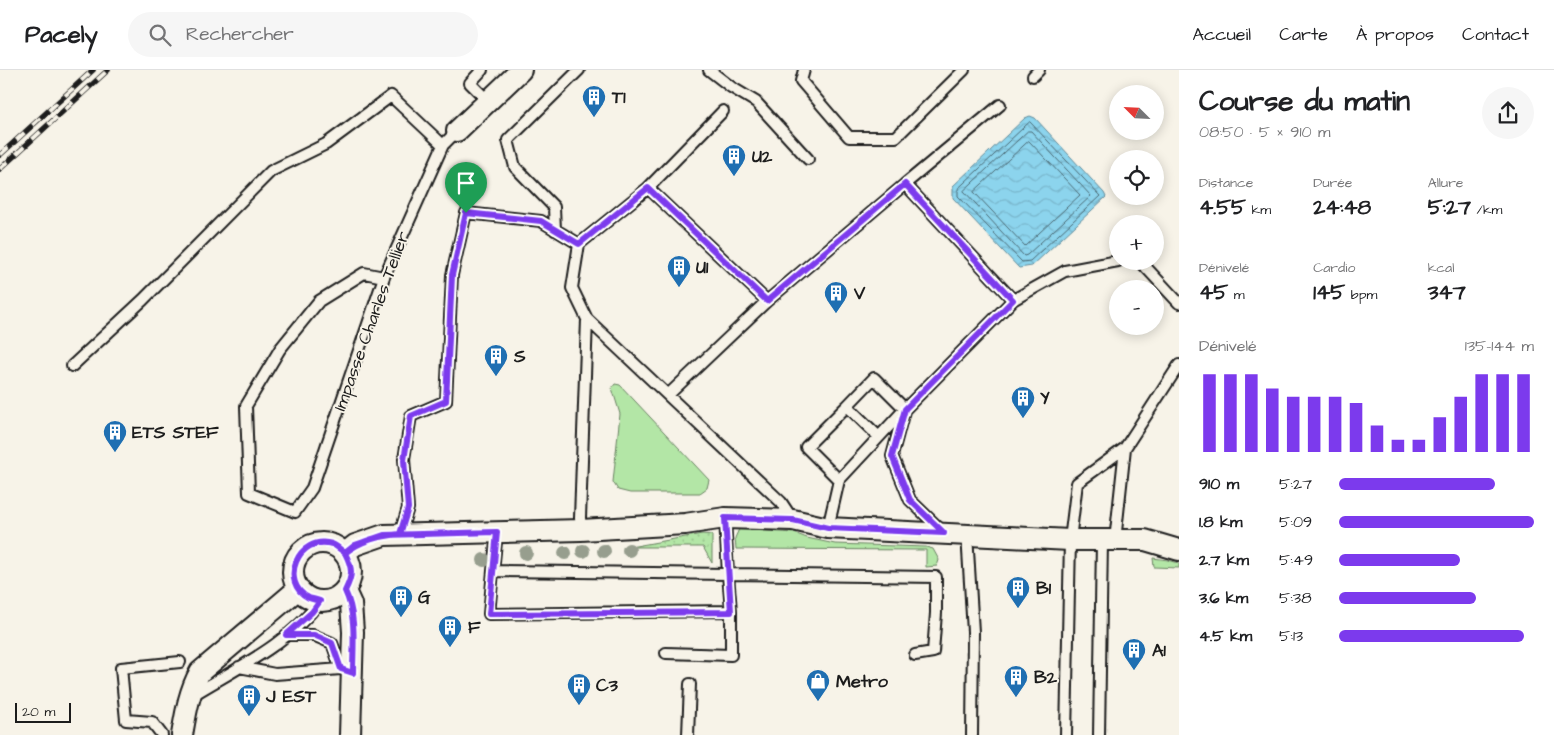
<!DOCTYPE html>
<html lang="fr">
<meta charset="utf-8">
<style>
body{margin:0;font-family:"Architects Daughter",sans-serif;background:#f6f6f6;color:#202124;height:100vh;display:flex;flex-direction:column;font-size:19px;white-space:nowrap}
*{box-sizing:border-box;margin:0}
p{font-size:16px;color:#757577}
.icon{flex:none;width:28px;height:28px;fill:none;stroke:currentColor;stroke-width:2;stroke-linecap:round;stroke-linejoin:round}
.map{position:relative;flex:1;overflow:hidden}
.panel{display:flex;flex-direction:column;background:#fff;width:375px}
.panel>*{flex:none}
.needle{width:32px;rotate:294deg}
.fabs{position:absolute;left:1109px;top:15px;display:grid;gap:10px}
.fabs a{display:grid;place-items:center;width:55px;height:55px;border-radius:50%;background:#fff;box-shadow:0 2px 12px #0003;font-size:25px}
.scale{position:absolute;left:15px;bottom:12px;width:56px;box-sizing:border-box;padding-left:5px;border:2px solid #1c1c1c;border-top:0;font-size:14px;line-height:18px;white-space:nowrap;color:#1c1c1c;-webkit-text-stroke:4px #f7f3e8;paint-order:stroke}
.pin{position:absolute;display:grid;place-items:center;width:42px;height:42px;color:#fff;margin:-51px -21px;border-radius:50% 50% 50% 0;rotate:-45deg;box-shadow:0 0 5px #0007}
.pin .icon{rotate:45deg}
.round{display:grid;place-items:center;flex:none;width:52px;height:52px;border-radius:26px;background:#f6f6f6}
.overview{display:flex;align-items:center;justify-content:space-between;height:85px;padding:0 20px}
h1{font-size:28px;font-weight:800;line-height:38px}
.metrics{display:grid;grid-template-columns:repeat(3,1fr);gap:8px;height:85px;padding:5px 20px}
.metrics div{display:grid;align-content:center}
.metrics b{font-size:21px;font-weight:800}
.metrics small{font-size:14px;font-weight:400}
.metrics p{font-size:14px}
.chart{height:140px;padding:10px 20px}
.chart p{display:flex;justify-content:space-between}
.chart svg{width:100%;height:90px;margin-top:5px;stroke:#7c3aed;stroke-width:6}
ul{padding:0 20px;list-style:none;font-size:16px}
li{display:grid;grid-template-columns:80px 60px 1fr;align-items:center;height:38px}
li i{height:12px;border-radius:6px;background:#7c3aed}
header{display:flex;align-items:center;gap:30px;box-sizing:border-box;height:70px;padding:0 25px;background:#fff;border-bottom:1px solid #e0e0e0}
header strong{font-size:24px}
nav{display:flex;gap:28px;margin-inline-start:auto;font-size:18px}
.search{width:350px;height:45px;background:#f6f6f6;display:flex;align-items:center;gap:12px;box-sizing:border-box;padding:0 18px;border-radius:28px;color:#757577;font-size:19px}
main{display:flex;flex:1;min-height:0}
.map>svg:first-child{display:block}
.grass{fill:#b3e6a6;stroke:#688161}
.garden{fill:url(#garden-dots);stroke:#688161}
.water{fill:url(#water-waves);stroke:#5f8a99}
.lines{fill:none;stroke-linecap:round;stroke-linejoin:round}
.shore{stroke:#496670;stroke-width:1}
.lane-casing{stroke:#1c1c1c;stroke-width:14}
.street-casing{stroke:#1c1c1c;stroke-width:24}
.lane{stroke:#f7f3e8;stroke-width:10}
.street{stroke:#f7f3e8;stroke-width:20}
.rail-casing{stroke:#1c1c1c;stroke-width:5.5}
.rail{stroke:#f7f3e8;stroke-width:4;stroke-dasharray:11;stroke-linecap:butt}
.tree{fill:#979e8e}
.route-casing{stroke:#fff;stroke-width:10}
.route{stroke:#7c3aed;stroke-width:6}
.labels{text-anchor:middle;stroke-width:4;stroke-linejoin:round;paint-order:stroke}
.poi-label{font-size:18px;font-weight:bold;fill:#1c1c1c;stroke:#f7f3e8;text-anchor:start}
.street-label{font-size:18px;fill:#1c1c1c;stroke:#f7f3e8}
</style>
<header>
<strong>Pacely</strong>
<div class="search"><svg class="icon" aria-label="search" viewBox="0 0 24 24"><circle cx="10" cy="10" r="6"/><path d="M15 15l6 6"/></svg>Rechercher</div>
<nav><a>Accueil</a><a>Carte</a><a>À propos</a><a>Contact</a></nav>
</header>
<main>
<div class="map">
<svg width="1179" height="665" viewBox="0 0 1179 665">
<defs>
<pattern id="garden-dots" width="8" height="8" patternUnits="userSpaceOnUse" patternTransform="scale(1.25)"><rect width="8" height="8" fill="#b3e6a6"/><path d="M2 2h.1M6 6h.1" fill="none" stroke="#99c58e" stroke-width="1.8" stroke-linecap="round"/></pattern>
<pattern id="water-waves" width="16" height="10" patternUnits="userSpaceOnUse" patternTransform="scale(1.25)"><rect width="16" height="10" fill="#8cd4ed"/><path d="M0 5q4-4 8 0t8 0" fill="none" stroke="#78b5cb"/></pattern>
</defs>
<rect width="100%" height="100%" fill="#f7f3e8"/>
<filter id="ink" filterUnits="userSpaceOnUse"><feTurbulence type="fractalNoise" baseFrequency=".02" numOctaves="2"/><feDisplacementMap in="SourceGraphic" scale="10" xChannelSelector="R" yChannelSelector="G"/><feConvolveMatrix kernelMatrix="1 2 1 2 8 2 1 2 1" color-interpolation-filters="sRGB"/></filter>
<g filter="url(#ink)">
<path class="grass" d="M615,314L620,315L709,410L707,418L700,423H630L618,420L613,412L620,344L612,318Z
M739,459L794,463L807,468L835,474L926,477L933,479L939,490L937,496L926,497V480L736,479L735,468Z
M1153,488L1168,490L1179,493V498L1154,497Z"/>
<path class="garden" d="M702,464L712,465V493L703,477H630Z"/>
<path class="water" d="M1030,46L1035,48L1104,123L1106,127L1032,196L1019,198L953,128V116L1025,48Z"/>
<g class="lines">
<path class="shore" d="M1030,52L1100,126L1030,191L1022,192L958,126V119Z
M1028,61H1031L1091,126L1027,185L1024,186L964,121Z
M1029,71L1080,125L1025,176L974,122Z"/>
<g class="lane-casing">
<path id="lane" d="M482,0L470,13L488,31
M709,0L731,17L756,32L808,89
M804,0L801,11L849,67H896L964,0
M1033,6L1039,0
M905,114L1000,35
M648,118L767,231
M555,160L554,137L515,97L508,70L579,0
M1140,191L1179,233
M384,207L364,203L319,231L280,279L246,336L249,423L295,442L312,418L384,207L443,75L457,61
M587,249L781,432L793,450
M72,296L143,230L271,101L326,74L391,26L443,75
M668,325L767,231L905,114L1013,230
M847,336L874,308L905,339
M904,341L892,386L910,430L943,462
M839,410L806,377L847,336L879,367
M725,448L728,504L493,501L489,544L731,541L728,504L936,507V543L933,582L915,585
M828,458L839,410L905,339L1013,230L1065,201L1118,191
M581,460L580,448L587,249L572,218L579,174L648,118L723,41
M400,464L408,438L404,389L411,346L446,331L452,205L466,143L541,151L579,174
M967,464L973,562L972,665
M1115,471L1125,378
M493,501L497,462
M286,565H313L332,573L341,599L347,601
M666,583L731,585V541
M239,597L275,604L341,599
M193,625C237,598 290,573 320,531
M162,665L152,652L126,650L121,598L180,592
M688,665L690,614
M1066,665L1070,470L1077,413L1125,378L1179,295
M1099,665L1102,471"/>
</g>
<g class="street-casing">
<path id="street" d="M457,61L521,0
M293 502a29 29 0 1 1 58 0a29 29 0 1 1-58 0Z
M345,483L355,475L384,465L581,460L685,454L725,448L793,450L828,458L1070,470H1145L1179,480
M345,521L351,534L353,562L350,665
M182,665C186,642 189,622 200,602L298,519"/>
</g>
<use href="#lane" class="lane"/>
<use href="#street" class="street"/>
<g class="rail-casing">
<path id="rail" d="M0,85L93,0
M0,99L108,0"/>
</g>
<use href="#rail" class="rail"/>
</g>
<g class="tree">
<circle cx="629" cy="480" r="7"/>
<circle cx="583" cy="481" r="7"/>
<circle cx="604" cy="481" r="7"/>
<circle cx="526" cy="483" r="7"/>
<circle cx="565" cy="483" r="7"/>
<circle cx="484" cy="490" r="7"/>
</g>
</g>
<g class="lines" filter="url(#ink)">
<g class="route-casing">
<path id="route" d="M466,143L452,205L446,331L411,346L404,390L408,438L400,464C380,466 361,470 345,483C341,480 337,476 332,474C298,464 278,513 309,528C312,529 317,530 320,531L312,542L286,565H314L332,573L341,599L353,603C353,576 357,546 345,521C353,505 353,499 345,483L355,475L384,465L497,462L489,544L731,542L725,448L793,450L828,458L944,463L910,430L892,386L905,339L1013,230L905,114L767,231L648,118L579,174L541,151L466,143"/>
</g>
<use href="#route" class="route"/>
</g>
<defs>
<g id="building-pin" transform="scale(1.25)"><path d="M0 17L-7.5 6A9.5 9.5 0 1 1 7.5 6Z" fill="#1f6fb2" stroke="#f7f3e8"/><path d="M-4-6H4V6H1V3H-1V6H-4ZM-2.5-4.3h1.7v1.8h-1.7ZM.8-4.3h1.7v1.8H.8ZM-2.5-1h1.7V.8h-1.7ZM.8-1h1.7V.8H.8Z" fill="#fff"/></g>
<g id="shop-pin" transform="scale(1.25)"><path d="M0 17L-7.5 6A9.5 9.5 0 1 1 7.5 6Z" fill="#1f6fb2" stroke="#f7f3e8"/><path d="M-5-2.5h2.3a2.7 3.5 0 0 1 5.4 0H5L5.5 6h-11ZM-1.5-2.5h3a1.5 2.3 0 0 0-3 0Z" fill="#fff"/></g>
</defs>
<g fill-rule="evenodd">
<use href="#building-pin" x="594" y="27"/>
<use href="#building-pin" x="734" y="86"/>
<use href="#building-pin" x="679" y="197"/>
<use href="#building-pin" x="836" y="223"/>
<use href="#building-pin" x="496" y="286"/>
<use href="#building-pin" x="1023" y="328"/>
<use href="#building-pin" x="115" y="362"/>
<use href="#building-pin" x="1018" y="518"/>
<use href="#building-pin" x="401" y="527"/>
<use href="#building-pin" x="450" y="557"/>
<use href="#building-pin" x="1134" y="580"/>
<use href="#building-pin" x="1016" y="607"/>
<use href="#shop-pin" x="818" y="611"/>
<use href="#building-pin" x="579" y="615"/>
<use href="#building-pin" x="249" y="626"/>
</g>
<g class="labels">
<g class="poi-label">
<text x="612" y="33">T1</text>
<text x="752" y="92">U2</text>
<text x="696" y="203">U1</text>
<text x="854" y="229">V</text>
<text x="514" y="292">S</text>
<text x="1040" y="334">Y</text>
<text x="132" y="368">ETS STEF</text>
<text x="1036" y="524">B1</text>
<text x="418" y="533">G</text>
<text x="468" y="563">F</text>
<text x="1152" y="586">A1</text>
<text x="1034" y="613">B2</text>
<text x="836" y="617">Metro</text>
<text x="596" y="621">C3</text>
<text x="266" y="632">J EST</text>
</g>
<g class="street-label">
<text transform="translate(371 251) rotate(-70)" y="6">Impasse Charles Tellier</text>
</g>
</g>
</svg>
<div class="fabs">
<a><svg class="needle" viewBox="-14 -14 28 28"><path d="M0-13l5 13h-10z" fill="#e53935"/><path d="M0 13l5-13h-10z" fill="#757577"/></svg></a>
<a><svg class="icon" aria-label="locate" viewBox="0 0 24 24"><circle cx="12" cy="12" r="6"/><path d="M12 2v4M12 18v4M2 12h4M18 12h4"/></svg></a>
<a>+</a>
<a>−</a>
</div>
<div class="scale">20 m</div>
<div class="pin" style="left:466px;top:143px;background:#1e9e55"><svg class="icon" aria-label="arrive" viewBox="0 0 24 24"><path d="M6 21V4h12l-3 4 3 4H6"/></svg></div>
</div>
<section class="panel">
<div class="overview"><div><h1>Course du matin</h1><p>08:50 · 5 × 910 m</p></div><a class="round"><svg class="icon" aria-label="share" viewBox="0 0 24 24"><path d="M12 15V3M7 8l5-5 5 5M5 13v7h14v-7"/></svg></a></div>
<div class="metrics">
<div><p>Distance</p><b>4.55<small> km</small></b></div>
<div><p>Durée</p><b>24:48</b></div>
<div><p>Allure</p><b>5:27<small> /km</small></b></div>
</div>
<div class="metrics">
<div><p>Dénivelé</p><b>45<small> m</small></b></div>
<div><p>Cardio</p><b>145<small> bpm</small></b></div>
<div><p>kcal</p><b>347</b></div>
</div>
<div class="chart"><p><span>Dénivelé</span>135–144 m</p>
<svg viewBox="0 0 160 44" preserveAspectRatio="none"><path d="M5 44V6M15 44V6M25 44V6M35 44V13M45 44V17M55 44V17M65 44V17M75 44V20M85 44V31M95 44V38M105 44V38M115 44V27M125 44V17M135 44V6M145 44V6M155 44V6"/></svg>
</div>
<ul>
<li><b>910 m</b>5:27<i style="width:80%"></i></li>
<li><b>1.8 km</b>5:09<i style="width:100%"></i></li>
<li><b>2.7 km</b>5:49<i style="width:62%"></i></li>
<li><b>3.6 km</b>5:38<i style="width:70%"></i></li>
<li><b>4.5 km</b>5:13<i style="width:95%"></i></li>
</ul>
</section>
</main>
